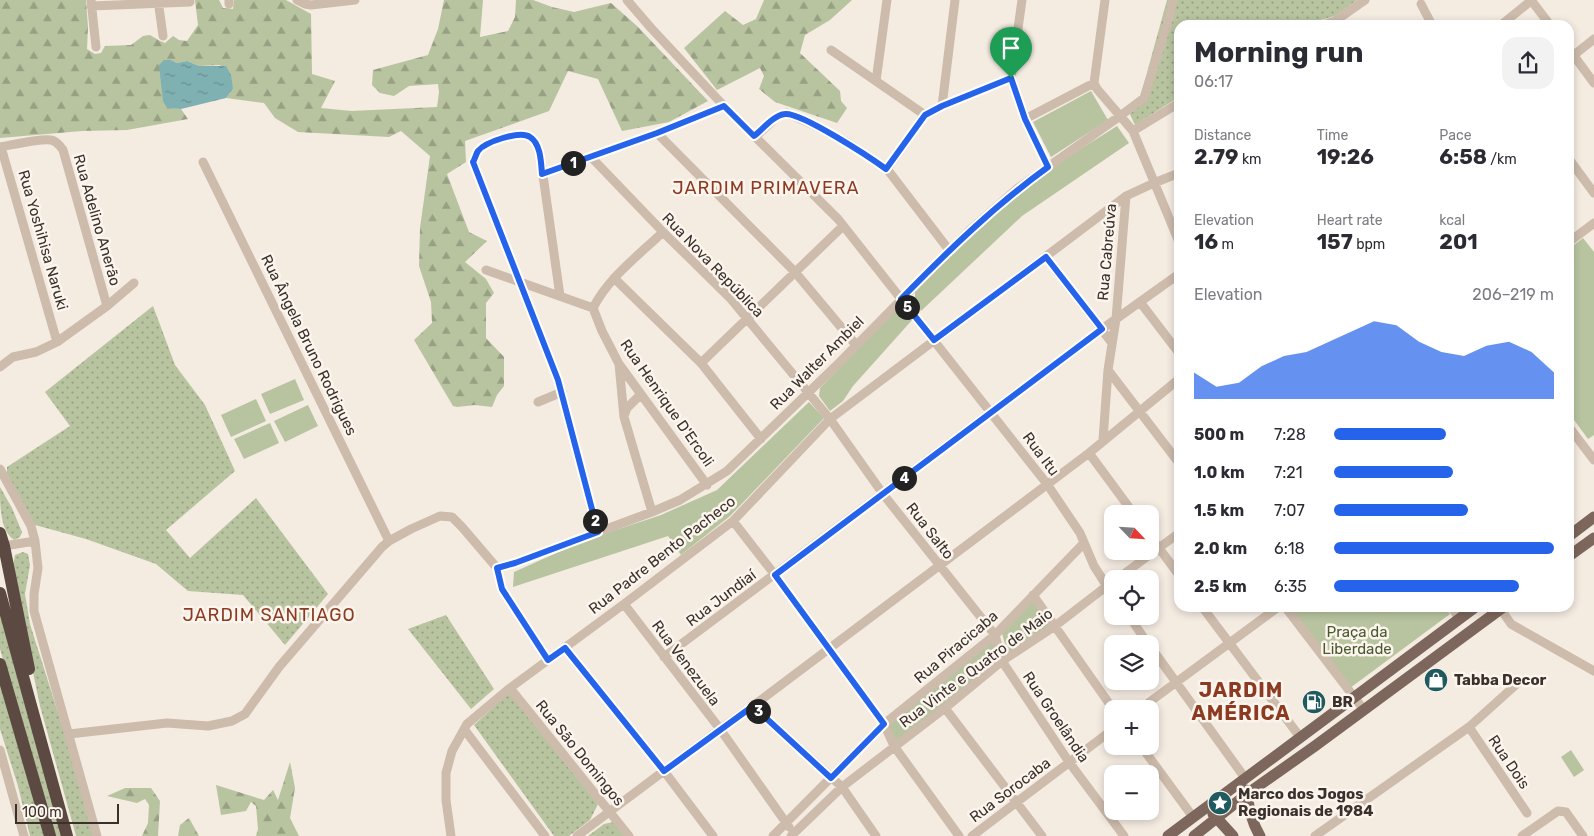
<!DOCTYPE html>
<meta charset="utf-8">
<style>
body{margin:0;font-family:Rubik,sans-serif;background:#f2f2f3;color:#2b2b33;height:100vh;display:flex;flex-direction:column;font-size:19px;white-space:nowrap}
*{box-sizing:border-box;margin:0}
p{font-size:16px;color:#7c7c81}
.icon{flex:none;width:28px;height:28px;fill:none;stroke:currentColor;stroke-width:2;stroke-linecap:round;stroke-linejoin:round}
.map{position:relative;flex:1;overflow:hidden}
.side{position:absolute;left:1174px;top:20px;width:400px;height:592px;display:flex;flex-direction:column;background:#fff;border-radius:15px;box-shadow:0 2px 8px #0003}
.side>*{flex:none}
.needle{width:32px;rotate:115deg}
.buttons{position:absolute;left:1104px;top:505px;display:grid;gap:10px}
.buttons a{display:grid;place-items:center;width:55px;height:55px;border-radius:10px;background:#fff;box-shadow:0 2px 8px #0003;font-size:25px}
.scale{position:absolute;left:15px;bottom:12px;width:104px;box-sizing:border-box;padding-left:5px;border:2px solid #3b302b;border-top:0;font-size:14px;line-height:18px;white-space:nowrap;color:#3b302b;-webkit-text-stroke:4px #fbf5ee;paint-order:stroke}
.pin{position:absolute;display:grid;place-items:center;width:42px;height:42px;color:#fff;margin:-51px -21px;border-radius:50% 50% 50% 0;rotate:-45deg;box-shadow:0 0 5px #0007}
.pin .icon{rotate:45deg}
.km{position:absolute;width:25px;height:25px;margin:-12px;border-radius:50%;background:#222;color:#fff;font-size:14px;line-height:25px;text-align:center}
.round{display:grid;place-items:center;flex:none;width:52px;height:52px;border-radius:15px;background:#f2f2f3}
.summary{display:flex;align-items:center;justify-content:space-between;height:85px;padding:0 20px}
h1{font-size:28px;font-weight:700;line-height:38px}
.metrics{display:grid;grid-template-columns:repeat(3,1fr);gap:8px;height:85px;padding:5px 20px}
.metrics div{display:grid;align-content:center}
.metrics b{font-size:21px;font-weight:700}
.metrics small{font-size:14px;font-weight:400}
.metrics p{font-size:14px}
.chart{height:140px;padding:10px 20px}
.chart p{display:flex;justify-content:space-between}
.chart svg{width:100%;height:90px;margin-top:5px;fill:#2563eb;opacity:.7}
ul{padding:0 20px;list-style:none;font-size:16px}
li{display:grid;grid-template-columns:80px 60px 1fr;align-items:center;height:38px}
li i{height:12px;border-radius:6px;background:#2563eb}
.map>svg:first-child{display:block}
.grass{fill:url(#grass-dots)}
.forest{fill:url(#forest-firs)}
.park{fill:#b8c4a0}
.water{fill:url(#water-ripples)}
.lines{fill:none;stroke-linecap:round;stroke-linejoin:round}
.minor{stroke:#cdbbac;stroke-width:9}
.major{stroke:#7d675c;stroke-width:11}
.highway{stroke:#5c4a42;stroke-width:12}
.route-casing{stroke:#fff;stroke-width:10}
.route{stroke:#2563eb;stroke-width:6}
.labels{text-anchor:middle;stroke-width:5;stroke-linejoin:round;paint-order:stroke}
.street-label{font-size:15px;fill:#3b302b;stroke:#fbf5ee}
.park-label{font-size:15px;fill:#4a5a2e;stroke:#fbf5ee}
.poi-label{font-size:15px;font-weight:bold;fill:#3b302b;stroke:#fbf5ee;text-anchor:start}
.quarter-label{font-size:18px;letter-spacing:1px;fill:#8c3b22;stroke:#fbf5ee}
.district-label{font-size:20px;font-weight:bold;letter-spacing:1px;fill:#8c3b22;stroke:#fbf5ee}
</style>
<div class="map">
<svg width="1594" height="836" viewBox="0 0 1594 836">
<defs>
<pattern id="grass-dots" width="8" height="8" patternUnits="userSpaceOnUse" patternTransform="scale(1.25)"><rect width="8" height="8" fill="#b8c4a0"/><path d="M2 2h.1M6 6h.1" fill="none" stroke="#97a083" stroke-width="1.8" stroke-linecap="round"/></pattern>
<pattern id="forest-firs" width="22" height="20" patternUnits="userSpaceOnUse" patternTransform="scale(1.25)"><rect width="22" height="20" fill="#b8c4a0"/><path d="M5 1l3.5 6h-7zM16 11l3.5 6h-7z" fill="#97a083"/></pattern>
<pattern id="water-ripples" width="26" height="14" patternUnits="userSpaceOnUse" patternTransform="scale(1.25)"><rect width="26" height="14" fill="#7fb0b2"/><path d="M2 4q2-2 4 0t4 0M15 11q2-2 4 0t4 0" fill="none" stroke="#699091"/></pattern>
</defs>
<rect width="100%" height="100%" fill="#f4ebe1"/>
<path class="grass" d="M1167,0H1357L1335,16L1302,25H1179V97L1135,125L1127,108L1140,98Z
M153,306L175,365L205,405L235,471L166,530L190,558L256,498L328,594L285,645L243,595L188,591L156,564L86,539L35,525L7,474V467L70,426L45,392Z
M0,487L12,508L22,532L20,537L14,540C0,530 0,506 0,487Z
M23,552L28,554L30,565L25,594L30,624L72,757L93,836H76L40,706L12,572L15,555Z
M0,605L63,836H54L0,649Z
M446,615L494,689L471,709L408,629Z
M0,680L44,836H30L18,786L0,729Z
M509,693L598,804L590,820L569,836H554L474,725Z
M613,822L624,836H588L604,824Z"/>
<path class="forest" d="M0,0H86L88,27L87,49L95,54L101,53L105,46L131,45L143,36L150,35L160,41L165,43L173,36L179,40L187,41L198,25L195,0H219L223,8L233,9L234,0H286L311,14L312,74L335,81L321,108L351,111L437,107L439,92L438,84L409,86L394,96L380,93L372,85L373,70L428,55L438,29L444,0H483L480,37L508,31L515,17L516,0H533L552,7L574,12L611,3L637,26L708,101L669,122L622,131L598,79L568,71L549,111L465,141L466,162L447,174L469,232L487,241L465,262L486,279L494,293L486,303V338L504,357V386L497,395L492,407L475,405L457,407L453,406L414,340L432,323L431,302L419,266L420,228L430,156L401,131L389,137L298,132L275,118L264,103L226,98L233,89L220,65L199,66L187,61L177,63L171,60L167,108L181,109L188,119L127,130L82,131L0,138Z
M764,0H852L830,20L805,35L800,53L840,91L841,101L847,108L837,123L775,102L759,89L764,76L760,68L717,90L684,48L725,11L743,25L756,19Z
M290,762L295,788L290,818L299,836H256L258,829L256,806L251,802L246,811L221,815L216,785L264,800L273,790L278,800Z
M125,788H151L160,801L158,836H142L148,823L149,805L145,799L137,803L107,796Z
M189,818L199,836H178L180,825Z"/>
<path class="park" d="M1091,91L1108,120L1051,157L1033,122Z
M1117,126L1129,143L1022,216L921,311L915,300V291C947,258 979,224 1015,195C1047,169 1082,148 1117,126Z
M1583,238L1594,252V435L1588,439L1569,413V249Z
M904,308L913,319L853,386L843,401L830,411L819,396L820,388L897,309Z
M295,379L304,400L270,414L261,394Z
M256,399L266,421L231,437L221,415Z
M809,402L824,418L730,516L681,555L668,536L513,587L514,572L583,541L661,515L717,490Z
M308,405L318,426L285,442L274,421Z
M270,423L279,443L244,459L234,439Z
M1033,595L1055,626L1009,658L1001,630Z
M1291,608H1445L1450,614L1350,688Z
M995,635L1002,661L894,746L884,724Z
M1571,750L1584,770L1574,777L1561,757Z"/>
<path class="water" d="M164,60H171L177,63L187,61L199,66H226L231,75L233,89L226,98L181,109L167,108L163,101L159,65Z"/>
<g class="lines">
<path class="minor" d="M91,0L96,47
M158,0L163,36
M229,0V4
M297,0L305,4L311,5L355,0
M627,0L651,28L724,106L838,219L1047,484L1080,533L1094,566L1112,594
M1022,0L1011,78L1025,119L1048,167
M1105,0L1094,83L1097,89L1133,131L1179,242
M1531,0L1550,25
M1421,4L1432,25
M91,6L190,2
M1322,25L1335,21L1365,0
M1501,25L1532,0
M1569,49L1594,83
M831,50L925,115
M1569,59L1594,39
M876,81L887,0
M942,106L955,0
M1025,119L1094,83
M1133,131L1179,103
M657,133L795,272L856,345
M755,137L778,116L787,113L818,127L848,143L887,169L949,250
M0,147C12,145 41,138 51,140C57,141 60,146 63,150L107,306
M1,147L57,342
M591,157L663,232L730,298L830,419L883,494L995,635L1002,661L1069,762L1124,836
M1569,159L1594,193
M203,162L389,541
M887,169L925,115L942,106L1011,78
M542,174L657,133L724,106
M1569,242L1594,223
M1046,257L1112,343
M486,270L593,308
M614,278L701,363L761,439
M560,296L540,154C538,149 536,140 530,137C520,130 485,142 478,151C476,154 475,159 473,162L558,380L598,532
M1140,302L1179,353
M593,308L602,331L619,364L707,485
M593,308C609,277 638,256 663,232
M701,363L843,226
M619,364L624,417L652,512
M0,367L13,357L36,352L57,342L107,306L134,283
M1108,370L1179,463
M538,402L562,392
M624,416L627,408L641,394
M1569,427L1594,460
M1103,440L1108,370L1116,319L1126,196
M1089,453L1134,514
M0,469L31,526L35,541L38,568L34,594V611L97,836
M733,521L775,575L884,724L894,746L959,836
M1150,536L1179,575
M4,546L35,541
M497,568L515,563L652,512L680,500L727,471L840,362L969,231L1018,188L1120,116L1144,98L1169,18L1173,0
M1117,579L1179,533
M1033,595L1113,709
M624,604L720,729L789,827
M1203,608L1300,737
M1286,608L1364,710
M1452,608L1459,618
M1500,608L1511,624L1594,671
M1129,616L1148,644
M1150,646L1245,778
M565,648L664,771L713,836
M664,657L1102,329L1179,274
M510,688L629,836
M753,706L842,787L876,836
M945,708L1042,836
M1140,709L1277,608
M1469,727L1527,813
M464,729L545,836
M69,734L167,723L208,726L232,721L245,714L279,667L382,547L389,541L411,529L440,516L452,517L462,527L497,568L502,589L548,660
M1141,746L1193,817
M0,750L24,836
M451,836L446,800V773L452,751L467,724L510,688L624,604L733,521L830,419L1126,196L1154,183L1179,173
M577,836L720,729L753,706L1089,453L1179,379
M773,836L884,724L995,635L1084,543
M791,836L842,787L945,708L1002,661L1055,626L1112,582
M972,836L1112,730
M1315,836L1469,727L1519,682
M1522,836L1558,811L1566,812L1583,836"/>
<path class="major" d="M1569,536L1594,517
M1569,556L1594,538
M1246,790C1249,807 1251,821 1260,836
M1213,814L1233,836
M1168,836L1474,608
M1194,836L1247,794L1315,746L1502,608"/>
<path class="highway" d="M0,533L4,546L29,669
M0,593L67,836
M0,664L50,836"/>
</g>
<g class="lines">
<g class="route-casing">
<path id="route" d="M1011,78L1025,119L1048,167C994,206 947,252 901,299L934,340L1046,257L1102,329L775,575L884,724L831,778L753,706L664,771L565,648L548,660L502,589L497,568L515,563L598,532L558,380L473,162C475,159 476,154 478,151C485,142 520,130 530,137C541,144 541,163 542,174L657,133L724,106L754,136C763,129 774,115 785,114C801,112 871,158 886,169L925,115L942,106Z"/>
</g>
<use href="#route" class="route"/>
</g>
<defs>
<g id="shop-disc" transform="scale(1.25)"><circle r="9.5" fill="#1f5a5e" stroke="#fbf5ee"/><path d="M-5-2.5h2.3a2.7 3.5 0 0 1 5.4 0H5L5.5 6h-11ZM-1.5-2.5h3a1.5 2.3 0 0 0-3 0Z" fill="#fff"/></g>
<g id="fuel-disc" transform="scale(1.25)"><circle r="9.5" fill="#1f5a5e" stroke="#fbf5ee"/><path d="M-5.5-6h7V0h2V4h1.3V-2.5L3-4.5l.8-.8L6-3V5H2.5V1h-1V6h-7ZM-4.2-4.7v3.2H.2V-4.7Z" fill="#fff"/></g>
<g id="sight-disc" transform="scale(1.25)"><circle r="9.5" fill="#1f5a5e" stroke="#fbf5ee"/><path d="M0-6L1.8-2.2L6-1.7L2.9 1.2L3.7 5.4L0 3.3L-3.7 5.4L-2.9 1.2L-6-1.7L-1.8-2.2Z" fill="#fff"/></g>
</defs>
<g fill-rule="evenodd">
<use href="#shop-disc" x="1436" y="680"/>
<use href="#fuel-disc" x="1314" y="702"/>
<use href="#sight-disc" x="1220" y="803"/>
</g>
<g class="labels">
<g class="street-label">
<text transform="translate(97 220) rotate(74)" y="5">Rua Adelino Anerão</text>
<text transform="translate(43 240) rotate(74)" y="5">Rua Yoshihisa Naruki</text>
<text transform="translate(1107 252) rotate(-85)" y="5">Rua Cabreúva</text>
<text transform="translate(713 265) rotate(46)" y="5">Rua Nova República</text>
<text transform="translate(309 345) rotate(64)" y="5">Rua Ângela Bruno Rodrigues</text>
<text transform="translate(817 363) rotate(-45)" y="5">Rua Walter Ambiel</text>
<text transform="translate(667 403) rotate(55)" y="5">Rua Henrique D'Ercoli</text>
<text transform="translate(1041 454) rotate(53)" y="5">Rua Itu</text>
<text transform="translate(930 531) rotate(52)" y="5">Rua Salto</text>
<text transform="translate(662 555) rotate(-38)" y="5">Rua Padre Bento Pacheco</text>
<text transform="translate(721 598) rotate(-37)" y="5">Rua Jundiaí</text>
<text transform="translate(956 647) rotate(-40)" y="5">Rua Piracicaba</text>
<text transform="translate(686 663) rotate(53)" y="5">Rua Venezuela</text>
<text transform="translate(976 668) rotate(-37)" y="5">Rua Vinte e Quatro de Maio</text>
<text transform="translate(1056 717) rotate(56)" y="5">Rua Groelândia</text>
<text transform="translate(580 753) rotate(51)" y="5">Rua São Domingos</text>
<text transform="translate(1509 762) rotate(56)" y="5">Rua Dois</text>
<text transform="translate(1010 790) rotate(-37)" y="5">Rua Sorocaba</text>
</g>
<g class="park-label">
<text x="1357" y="637">Praça da<tspan x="1357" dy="17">Liberdade</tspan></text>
</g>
<g class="poi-label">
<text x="1454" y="685">Tabba Decor</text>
<text x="1332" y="707">BR</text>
<text x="1238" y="799">Marco dos Jogos<tspan x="1238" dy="17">Regionais de 1984</tspan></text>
</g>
<g class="quarter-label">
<text x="766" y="194">JARDIM PRIMAVERA</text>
<text x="269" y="621">JARDIM SANTIAGO</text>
</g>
<g class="district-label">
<text x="1241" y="697">JARDIM<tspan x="1241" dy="23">AMÉRICA</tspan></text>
</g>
</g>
</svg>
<div class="buttons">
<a><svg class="needle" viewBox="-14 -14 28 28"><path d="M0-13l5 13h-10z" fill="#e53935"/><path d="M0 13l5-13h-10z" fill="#7c7c81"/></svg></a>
<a><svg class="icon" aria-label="locate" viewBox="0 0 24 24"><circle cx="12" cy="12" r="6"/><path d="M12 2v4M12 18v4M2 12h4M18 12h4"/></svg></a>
<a><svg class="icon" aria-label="layers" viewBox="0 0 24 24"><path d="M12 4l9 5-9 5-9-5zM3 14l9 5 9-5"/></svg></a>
<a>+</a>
<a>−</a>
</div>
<div class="scale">100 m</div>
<div class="pin" style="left:1011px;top:78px;background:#1e9e55"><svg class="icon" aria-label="arrive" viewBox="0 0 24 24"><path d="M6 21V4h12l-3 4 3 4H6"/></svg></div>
<b class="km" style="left:573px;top:163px">1</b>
<b class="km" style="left:595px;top:521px">2</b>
<b class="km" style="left:758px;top:711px">3</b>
<b class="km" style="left:904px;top:478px">4</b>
<b class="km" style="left:907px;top:307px">5</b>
<section class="side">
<div class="summary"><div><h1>Morning run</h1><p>06:17</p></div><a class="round"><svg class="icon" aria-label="share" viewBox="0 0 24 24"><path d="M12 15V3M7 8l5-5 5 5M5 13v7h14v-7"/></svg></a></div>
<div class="metrics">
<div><p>Distance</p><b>2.79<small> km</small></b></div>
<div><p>Time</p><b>19:26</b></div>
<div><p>Pace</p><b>6:58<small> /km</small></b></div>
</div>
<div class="metrics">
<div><p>Elevation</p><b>16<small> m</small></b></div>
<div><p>Heart rate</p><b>157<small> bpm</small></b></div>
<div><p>kcal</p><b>201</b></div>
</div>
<div class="chart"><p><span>Elevation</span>206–219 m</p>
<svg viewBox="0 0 160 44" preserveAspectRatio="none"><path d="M0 44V31L10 38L20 36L30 28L40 23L50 21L60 16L70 11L80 6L90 8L100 16L110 21L120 23L130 18L140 16L150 21L160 31V44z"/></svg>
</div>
<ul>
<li><b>500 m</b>7:28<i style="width:51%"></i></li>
<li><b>1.0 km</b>7:21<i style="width:54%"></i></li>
<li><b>1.5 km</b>7:07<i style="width:61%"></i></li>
<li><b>2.0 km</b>6:18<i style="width:100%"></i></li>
<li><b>2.5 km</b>6:35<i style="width:84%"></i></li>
</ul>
</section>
</div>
